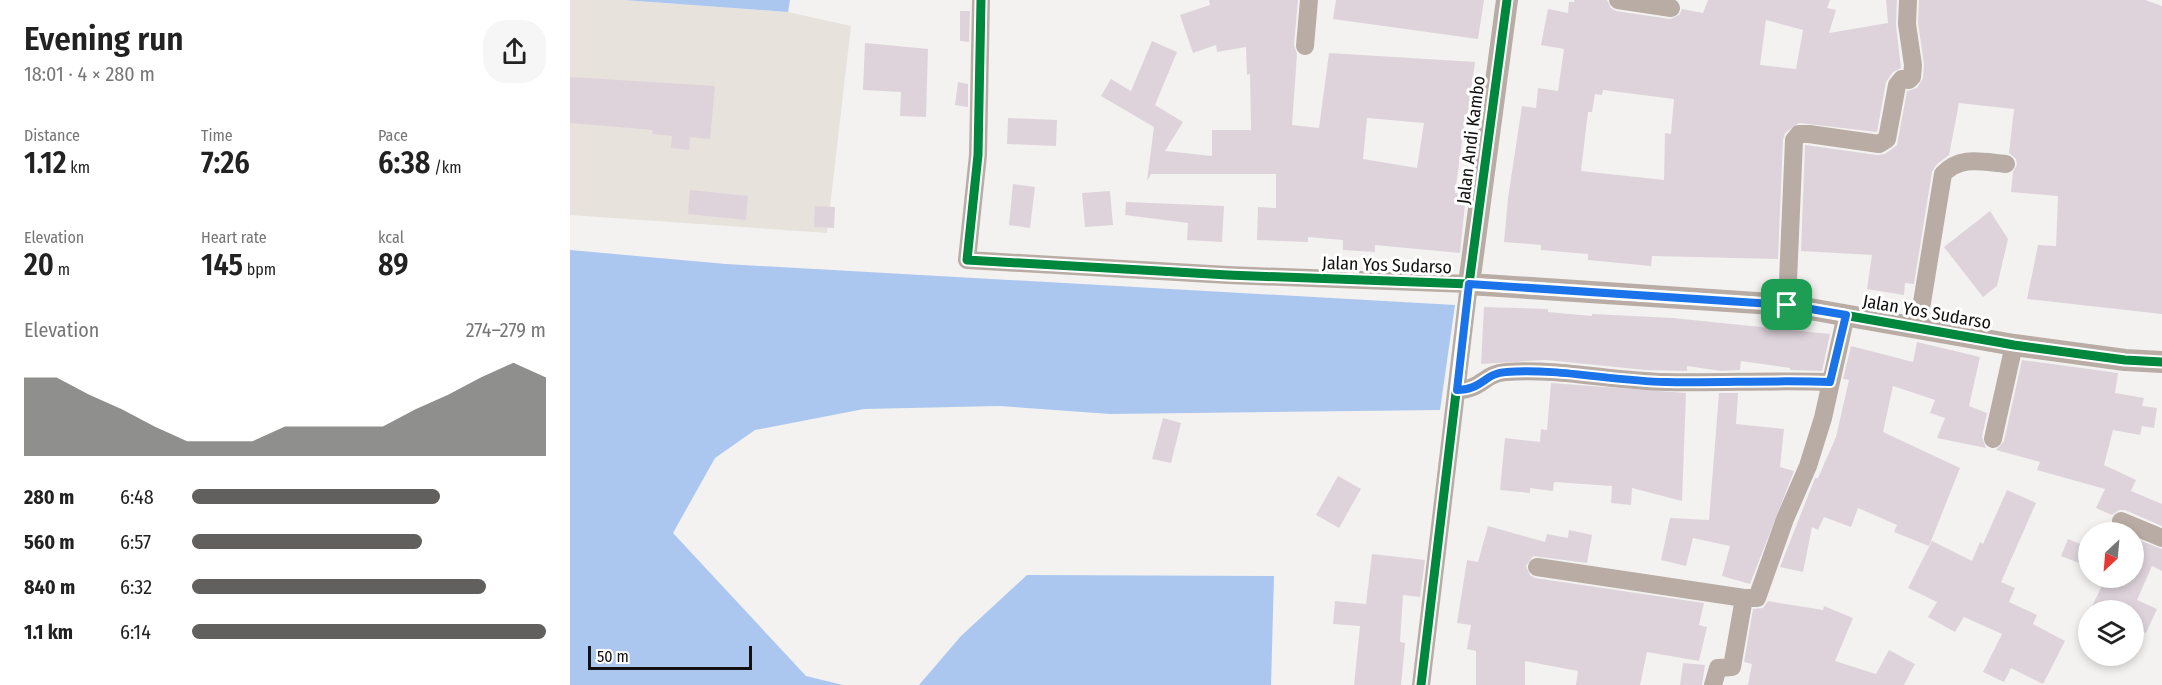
<!DOCTYPE html>
<meta charset="utf-8">
<style>
body{margin:0;font-family:"Fira Sans Condensed",sans-serif;background:#f6f6f6;color:#222;height:100vh;display:flex;flex-direction:column;font-size:22px;white-space:nowrap}
*{box-sizing:border-box;margin:0}
p{font-size:20px;color:#767676}
.icon{flex:none;width:33px;height:33px;fill:none;stroke:currentColor;stroke-width:2;stroke-linecap:round;stroke-linejoin:round}
.map{position:relative;flex:1;overflow:hidden}
.drawer{display:flex;flex-direction:column;background:#fff;width:570px}
.drawer>*{flex:none}
.needle{width:39px;rotate:206deg}
.tools{position:absolute;left:1508px;top:522px;display:grid;gap:12px}
.tools a{display:grid;place-items:center;width:66px;height:66px;border-radius:50%;background:#fff;box-shadow:0 3px 9px #0003;font-size:30px}
.scale{position:absolute;left:18px;bottom:15px;width:164px;box-sizing:border-box;padding-left:6px;border:3px solid #131211;border-top:0;font-size:16px;line-height:21px;white-space:nowrap;color:#131211;-webkit-text-stroke:4px #fff;paint-order:stroke}
.pin{position:absolute;display:grid;place-items:center;width:51px;height:51px;color:#fff;margin:-26px;border-radius:12px;box-shadow:0 3px 9px #0006}
.round{display:grid;place-items:center;flex:none;width:63px;height:63px;border-radius:24px;background:#f6f6f6}
.headline{display:flex;align-items:center;justify-content:space-between;height:102px;padding:0 24px}
h1{font-size:33px;font-weight:600;line-height:45px}
.metrics{display:grid;grid-template-columns:repeat(3,1fr);gap:9px;height:102px;padding:6px 24px}
.metrics div{display:grid;align-content:center}
.metrics b{font-size:30px;font-weight:600}
.metrics small{font-size:16px;font-weight:400}
.metrics p{font-size:16px}
.chart{height:168px;padding:12px 24px}
.chart p{display:flex;justify-content:space-between}
.chart svg{width:100%;height:108px;margin-top:6px;fill:#61605f;opacity:.7}
ul{padding:0 24px;list-style:none;font-size:20px}
li{display:grid;grid-template-columns:96px 72px 1fr;align-items:center;height:45px}
li i{height:15px;border-radius:8px;background:#61605f}
main{display:flex;flex:1;min-height:0}
.map>svg:first-child{display:block}
.built{fill:#e8e2dd}
.water{fill:#abc7ef}
.building{fill:#ded3db;fill-rule:evenodd}
.lines{fill:none;stroke-linecap:round;stroke-linejoin:round}
.minor{stroke:#b8aca4;stroke-width:18}
.tertiary{stroke:#b8aca4;stroke-width:22}
.cycleway-casing{stroke:#fff;stroke-width:13}
.cycleway{stroke:#00873e;stroke-width:9}
.route-casing{stroke:#fff;stroke-width:12}
.route{stroke:#1a73e8;stroke-width:8}
.labels{text-anchor:middle;stroke-width:6;stroke-linejoin:round;paint-order:stroke}
.street-label{font-size:18px;fill:#131211;stroke:#fff}
</style>
<main>
<section class="drawer">
<div class="headline"><div><h1>Evening run</h1><p>18:01 · 4 × 280 m</p></div><a class="round"><svg class="icon" aria-label="share" viewBox="0 0 24 24"><path d="M12 15V3M7 8l5-5 5 5M5 13v7h14v-7"/></svg></a></div>
<div class="metrics">
<div><p>Distance</p><b>1.12<small> km</small></b></div>
<div><p>Time</p><b>7:26</b></div>
<div><p>Pace</p><b>6:38<small> /km</small></b></div>
</div>
<div class="metrics">
<div><p>Elevation</p><b>20<small> m</small></b></div>
<div><p>Heart rate</p><b>145<small> bpm</small></b></div>
<div><p>kcal</p><b>89</b></div>
</div>
<div class="chart"><p><span>Elevation</span>274–279 m</p>
<svg viewBox="0 0 160 44" preserveAspectRatio="none"><path d="M0 44V12L10 12L20 19L30 25L40 32L50 38L60 38L70 38L80 32L90 32L100 32L110 32L120 25L130 19L140 12L150 6L160 12V44z"/></svg>
</div>
<ul>
<li><b>280 m</b>6:48<i style="width:70%"></i></li>
<li><b>560 m</b>6:57<i style="width:65%"></i></li>
<li><b>840 m</b>6:32<i style="width:83%"></i></li>
<li><b>1.1 km</b>6:14<i style="width:100%"></i></li>
</ul>
</section>
<div class="map">
<svg width="1592" height="685" viewBox="0 0 1592 685">
<rect width="100%" height="100%" fill="#f3f2f0"/>
<path class="built" d="M0,0H54L218,12L281,26L257,233L0,215Z"/>
<path class="water" d="M54,0H220L218,12Z
M0,250L156,264L885,305L870,410L540,414L429,406L294,409L185,430L145,458L103,533L236,676L273,685H0Z
M457,575L704,576L701,685H349L391,636Z"/>
<path class="building" d="M639,0H728L724,45L727,54L722,125L749,128L759,53L905,62L899,109H901L900,127H894L885,193L896,194L890,253L805,245V252L773,250V240L738,237V242L687,240L688,207L706,208V174H581L577,181L584,127L531,96L541,79L561,91L582,41L607,52L585,105L613,122L595,151L642,156V130H681L680,74L677,75L676,47L647,52L646,45L623,53L610,15L640,5ZM797,118L854,123L847,168L793,159Z
M766,0H914L908,39L763,19Z
M1004,0H1037L1041,8L1046,11L1100,19L1109,15L1112,9L1133,13L1138,0H1260L1257,8L1266,10L1259,33L1318,23L1316,0H1327L1326,25L1331,68L1323,72L1316,82L1307,132L1229,123L1215,133L1213,140L1208,259L1082,256L1081,266L1018,260V254L971,250V245L934,242L938,198L952,106L966,108L968,88L988,91L994,49L971,45L978,9L998,13L999,2H1004ZM1196,20L1233,30L1226,69L1190,65ZM1033,90L1104,99L1101,134L1095,133L1094,180L1011,171L1018,112H1022L1025,94L1032,95Z
M1349,0H1575L1592,6V314L1457,299L1468,245L1486,246L1488,196L1441,192L1443,172L1447,165L1446,159L1439,153L1444,109L1389,103L1379,155L1366,165L1362,172L1344,284L1335,283L1334,295L1297,289L1302,255L1231,251L1235,145L1307,155L1315,154L1327,145L1337,91L1347,88L1353,78L1354,64L1348,23Z
M390,11H400L399,42L390,41Z
M295,43L358,49L356,117L330,116L331,92L293,90Z
M0,77L145,86L140,139L120,137L119,150L101,148L102,136L82,134L83,130L0,123Z
M388,82L398,84V107L385,105Z
M438,118L487,120L486,146L437,144Z
M443,184L465,187L460,228L439,225Z
M120,190L178,196L176,220L118,214Z
M540,191L543,225L515,227L512,193Z
M556,202L654,206L652,242L617,240L618,223L555,215Z
M245,206L265,207L264,228L244,227Z
M1420,211L1438,239L1427,286L1413,297L1374,247Z
M914,307L978,309V312L1022,316V314L1103,318L1260,334L1252,371L1220,370V368L1171,361L1170,370L1151,371L1117,366V371L1076,370L976,360L911,364Z
M1347,342L1410,357L1399,406L1417,413L1412,437L1416,448L1367,438L1375,418L1360,413L1365,400L1323,386L1313,432L1390,468L1359,546L1324,532L1327,525L1288,508L1281,527L1254,517L1248,530L1242,527L1233,572L1210,567L1245,478H1248L1266,437L1279,380L1273,379L1281,346L1343,362Z
M1452,360L1548,373L1545,393L1574,398L1572,406L1587,408L1584,428L1572,426L1570,435L1543,430L1534,465L1566,480L1561,491L1592,504V526L1555,510H1549L1542,515L1526,508L1535,489L1467,470L1470,462L1426,450L1434,441Z
M981,383L1116,393L1112,501L1062,488L1061,505L1041,503L1042,486L984,482L983,491L960,488V493L930,490L935,438L970,442L971,429L977,430Z
M1149,393H1168L1166,424L1214,429L1210,467L1224,471L1180,584L1152,576L1160,546L1123,538L1116,566L1091,560L1100,518L1139,520Z
M593,418L611,423L601,463L582,459Z
M768,476L791,489L769,528L746,515Z
M1437,490L1466,503L1431,582L1445,588L1439,602L1467,615L1463,624L1495,641L1473,684L1441,668L1434,682L1413,672L1432,634L1394,617L1385,632L1358,617L1367,602L1338,588L1362,541L1402,561L1410,542L1413,544Z
M918,526L975,542L977,534L998,538L999,530L1022,535L1017,563L963,556L956,566L960,575L965,578L1134,603L1129,625L1137,627L1129,661L1077,652L1070,685H1006L1008,671L955,661V685H906V651L897,649L901,625L887,623L897,560L908,562Z
M1498,539L1518,547L1514,565L1491,556Z
M1566,539L1592,549V571L1582,566L1567,600L1587,609L1576,633L1563,627V608L1520,610L1536,578H1563V547Z
M802,554L855,560L850,597L833,595L830,642L835,643L831,685H784L790,626L763,624L765,601L796,604Z
M1198,601L1253,610L1254,606L1283,618L1265,661L1306,674L1319,650L1345,664L1334,685H1178L1182,664L1174,662L1183,609L1193,608Z
M1113,663L1135,665L1132,685H1110Z"/>
<g class="lines">
<path class="minor" d="M411,0L408,155L397,260L658,275L899,284L851,685
M1048,0L1101,8
M735,46L739,0
M1217,305L1224,140L1229,134H1239L1309,144L1317,139L1327,85L1332,79L1339,80L1342,77L1343,65L1337,24L1338,0
M1348,327L1373,174C1391,155 1412,162 1436,164
M887,390C912,390 914,373 936,372C989,368 1042,381 1095,382C1150,383 1205,380 1260,382
M1423,439L1444,345
M1551,521L1592,538
M967,567L1174,598
M1143,685L1148,668L1162,667L1174,598H1187L1215,519L1238,466L1253,418L1276,315"/>
<path class="tertiary" d="M937,0L899,284L1217,305L1444,345L1555,360L1592,362"/>
<g class="cycleway-casing">
<path id="cycleway" d="M411,0L408,155L397,260L658,275L899,284L1217,305L1444,345L1555,360L1592,362
M851,685L899,284L937,0"/>
</g>
<use href="#cycleway" class="cycleway"/>
</g>
<g class="lines">
<g class="route-casing">
<path id="route" d="M899,284L1217,305L1276,315L1260,382C1205,380 1150,383 1096,382C1042,381 989,368 936,372C915,373 912,390 887,390Z"/>
</g>
<use href="#route" class="route"/>
</g>
<g class="labels">
<g class="street-label">
<text transform="translate(901 140) rotate(-83)" y="6">Jalan Andi Kambo</text>
<text transform="translate(817 265) rotate(2)" y="6">Jalan Yos Sudarso</text>
<text transform="translate(1357 312) rotate(10)" y="6">Jalan Yos Sudarso</text>
</g>
</g>
</svg>
<div class="tools">
<a><svg class="needle" viewBox="-14 -14 28 28"><path d="M0-13l5 13h-10z" fill="#e53935"/><path d="M0 13l5-13h-10z" fill="#767676"/></svg></a>
<a><svg class="icon" aria-label="layers" viewBox="0 0 24 24"><path d="M12 4l9 5-9 5-9-5zM3 14l9 5 9-5"/></svg></a>
</div>
<div class="scale">50 m</div>
<div class="pin" style="left:1217px;top:305px;background:#1e9e55"><svg class="icon" aria-label="arrive" viewBox="0 0 24 24"><path d="M6 21V4h12l-3 4 3 4H6"/></svg></div>
</div>
</main>
